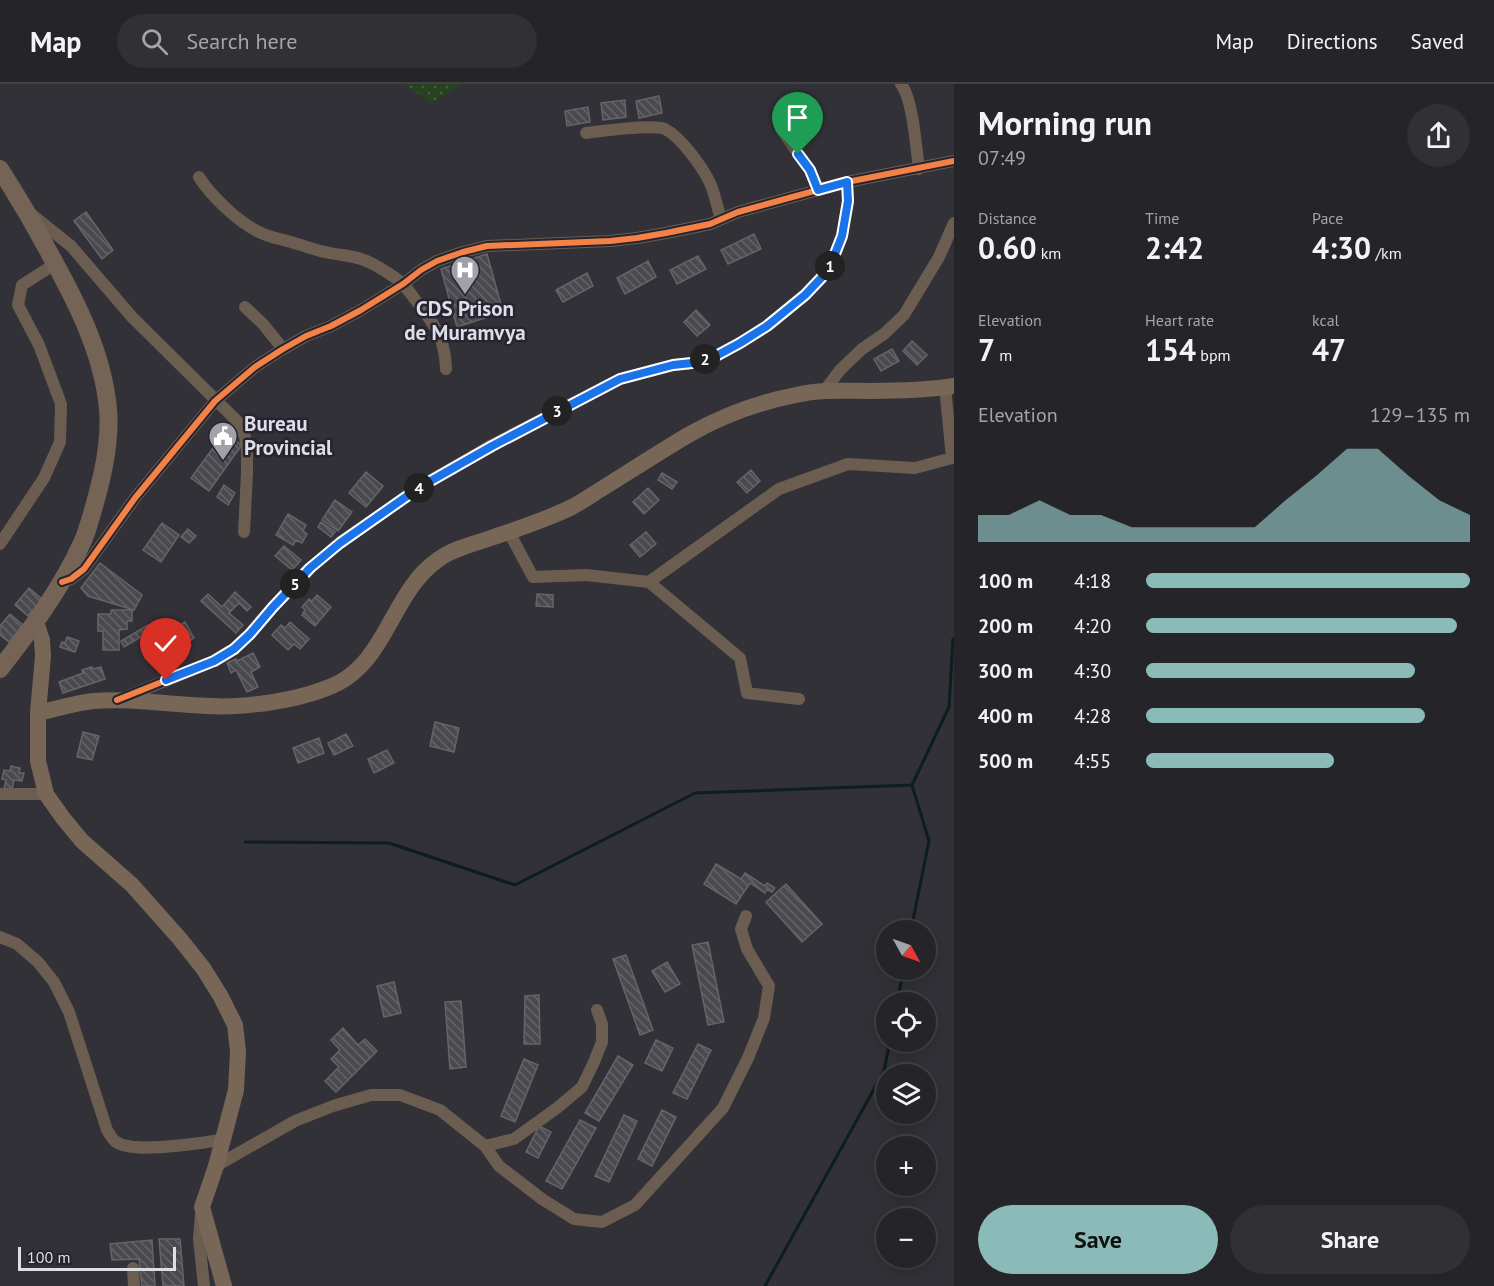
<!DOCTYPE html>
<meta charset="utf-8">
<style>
body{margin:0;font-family:"PT Sans",sans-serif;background:#313135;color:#f1f3f6;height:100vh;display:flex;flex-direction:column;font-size:22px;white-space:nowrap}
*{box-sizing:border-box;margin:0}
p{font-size:20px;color:#a3a5a8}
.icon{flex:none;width:33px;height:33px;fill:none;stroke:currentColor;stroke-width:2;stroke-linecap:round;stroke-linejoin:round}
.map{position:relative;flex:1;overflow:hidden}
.details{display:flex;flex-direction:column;background:#252529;width:540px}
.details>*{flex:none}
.needle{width:39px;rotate:130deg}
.fabs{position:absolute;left:876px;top:836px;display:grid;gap:12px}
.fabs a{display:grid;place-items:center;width:60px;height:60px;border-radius:50%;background:#252529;box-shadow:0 3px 15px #0003,0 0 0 2px #424246;font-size:30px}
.scale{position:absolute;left:18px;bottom:15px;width:158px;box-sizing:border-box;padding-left:6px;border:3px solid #dedee6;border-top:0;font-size:16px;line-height:21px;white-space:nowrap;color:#dedee6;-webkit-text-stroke:4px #252430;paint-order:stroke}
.pin{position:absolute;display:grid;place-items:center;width:51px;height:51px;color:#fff;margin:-62px -26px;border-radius:50% 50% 50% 0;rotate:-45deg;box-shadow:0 0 6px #0007}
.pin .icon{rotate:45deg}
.km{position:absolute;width:30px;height:30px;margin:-15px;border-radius:50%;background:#222;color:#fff;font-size:16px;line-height:30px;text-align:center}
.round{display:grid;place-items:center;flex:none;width:63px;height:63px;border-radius:32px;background:#313135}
.summary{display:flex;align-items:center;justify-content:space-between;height:102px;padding:0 24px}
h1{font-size:33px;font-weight:800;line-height:45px}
.stats{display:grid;grid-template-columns:repeat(3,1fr);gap:9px;height:102px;padding:6px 24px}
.stats div{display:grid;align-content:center}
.stats b{font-size:30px;font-weight:800}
.stats small{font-size:16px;font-weight:400}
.stats p{font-size:16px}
.chart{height:168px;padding:12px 24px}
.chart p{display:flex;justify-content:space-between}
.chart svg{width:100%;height:108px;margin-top:6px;fill:#8bbbb9;opacity:.7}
.button{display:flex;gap:12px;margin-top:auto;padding:12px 24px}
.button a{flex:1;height:69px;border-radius:36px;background:#8bbbb9;color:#111;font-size:24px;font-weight:800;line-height:69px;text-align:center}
.button a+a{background:#313135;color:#f1f3f6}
ul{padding:0 24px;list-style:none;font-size:20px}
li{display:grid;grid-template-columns:96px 72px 1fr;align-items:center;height:45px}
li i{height:15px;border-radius:8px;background:#8bbbb9}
header{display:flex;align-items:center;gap:36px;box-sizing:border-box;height:84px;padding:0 30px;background:#252529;border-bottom:2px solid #424246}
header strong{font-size:28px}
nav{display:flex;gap:33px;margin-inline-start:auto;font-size:21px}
.search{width:420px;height:54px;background:#313135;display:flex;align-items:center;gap:15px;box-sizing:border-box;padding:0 21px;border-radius:33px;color:#a3a5a8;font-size:22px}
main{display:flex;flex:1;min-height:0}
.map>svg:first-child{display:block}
.grass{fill:url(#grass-dots)}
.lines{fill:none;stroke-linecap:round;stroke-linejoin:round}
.stream{stroke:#0c1e1f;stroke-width:3}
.building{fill:url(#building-back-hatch);stroke:#65646a;stroke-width:1.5}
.street{stroke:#6c5d51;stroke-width:12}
.secondary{stroke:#786656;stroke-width:16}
.primary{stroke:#756355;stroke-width:18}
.cycleway-casing{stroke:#252430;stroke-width:10}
.cycleway{stroke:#f48246;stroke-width:6}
.route-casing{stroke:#fff;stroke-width:12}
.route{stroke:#1a73e8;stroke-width:8}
.labels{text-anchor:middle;stroke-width:5;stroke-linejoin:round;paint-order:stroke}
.poi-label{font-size:21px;font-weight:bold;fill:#dedee6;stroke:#252430}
</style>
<header>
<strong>Map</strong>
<div class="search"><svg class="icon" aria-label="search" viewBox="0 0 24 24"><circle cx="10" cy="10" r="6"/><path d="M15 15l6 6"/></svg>Search here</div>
<nav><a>Map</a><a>Directions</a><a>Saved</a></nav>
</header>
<main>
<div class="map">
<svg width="954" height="1202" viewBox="0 0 954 1202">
<defs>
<pattern id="grass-dots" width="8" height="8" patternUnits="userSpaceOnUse" patternTransform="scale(1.5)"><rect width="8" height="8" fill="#26421f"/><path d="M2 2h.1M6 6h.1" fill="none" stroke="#455d40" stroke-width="1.8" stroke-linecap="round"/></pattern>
<pattern id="building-back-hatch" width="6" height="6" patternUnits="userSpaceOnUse" patternTransform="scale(1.5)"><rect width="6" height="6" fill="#49494e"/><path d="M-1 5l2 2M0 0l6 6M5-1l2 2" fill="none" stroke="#636368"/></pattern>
</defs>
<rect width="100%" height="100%" fill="#313137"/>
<path class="grass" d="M405,0H462L431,19Z"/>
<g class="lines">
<path class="stream" d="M245,758L389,759L515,801L695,709L912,701
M911,846L929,757L912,701L949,623L953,555H954
M897,918L904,885
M765,1202L884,987L890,957"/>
</g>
<path class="building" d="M659,12L662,29L639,34L636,17Z
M625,16L626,33L603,36L601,19Z
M588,23L590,38L567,42L565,27Z
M86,128L113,166L102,175L74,137Z
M754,150L761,165L728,180L721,166Z
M487,170L503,228L457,243L441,185Z
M698,172L706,185L677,200L670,186Z
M648,177L656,193L625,210L617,194Z
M587,189L593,202L563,218L556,206Z
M696,226L710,241L697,252L684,238Z
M912,257L927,271L917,281L903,267Z
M892,265L899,277L881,287L874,275Z
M227,345L241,362L209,407L191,394Z
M751,386L760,397L747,409L737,398Z
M366,388L383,402L366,423L349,409Z
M662,389L677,398L672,405L658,396Z
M224,401L235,409L228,421L217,413Z
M648,404L659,416L644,430L633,418Z
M335,416L352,428L338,447L322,436Z
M288,430L306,441L303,447L307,450L302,459L296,456L293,461L276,451Z
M321,438L335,448L331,453L318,443Z
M162,439L179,451L161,478L143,466Z
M188,445L196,452L189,459L181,453Z
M646,448L656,460L640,473L630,461Z
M284,462L301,476L292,486L275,472Z
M100,479L142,511L134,526L88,512L81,504Z
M29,504L42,515L28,532L15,521Z
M235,508L251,523L247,527L239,519L229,529L243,541L236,549L201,517L208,510L222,523Z
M537,510L553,511V523L536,522Z
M317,511L331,523L315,542L302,531L305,526L302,523L309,515L312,517Z
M111,526H132V537H127V545L119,546V566H103V547H98V530H111Z
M10,530L23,541L9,558L0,551V542Z
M185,538L194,554L189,557L191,562L178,569L167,548Z
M290,538L309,555L300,565L294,560L288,566L272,551L281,541L285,544Z
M148,541L151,547L124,563L121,557Z
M67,553L79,557L75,568L60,563L62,558L65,559Z
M253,569L260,583L251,588L258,603L247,608L236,586L231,589L227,579L236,575L237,577Z
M92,583L93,585L101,583L105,595L63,609L59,598L83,589L82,586Z
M435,638L459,644L454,668L430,662Z
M83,648L99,652L92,676L77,673Z
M346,650L353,662L334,671L328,659Z
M319,654L324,669L298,679L293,664Z
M387,666L394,679L374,689L368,675Z
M11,682L20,684L19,689H24L22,697L14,696L12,706L4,705L6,696L2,695L4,686L10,687Z
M716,780L741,795L745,789L765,802L767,799L775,804L772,808L767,805L765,809L750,799L736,820L704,800Z
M786,800L822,840L802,858L766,818Z
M708,858L724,938L708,941L692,861Z
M626,871L653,946L640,951L613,875Z
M667,878L680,900L665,908L652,887Z
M394,898L401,929L384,933L377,902Z
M539,911L540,960H524L525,912Z
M461,917L466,983L450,985L445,918Z
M343,944L358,961L365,955L377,967L336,1008L325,997L339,983L331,975L340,966L331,956Z
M656,956L673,964L662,987L645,979Z
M698,960L711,966L687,1015L673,1009Z
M618,972L633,981L599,1037L585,1029Z
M524,975L538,981L515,1038L501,1032Z
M662,1026L676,1033L652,1082L638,1075Z
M624,1031L637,1037L609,1098L595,1092Z
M580,1036L596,1044L562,1105L546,1097Z
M539,1042L551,1048L538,1074L526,1068Z
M159,1155H180L184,1202H163Z
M152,1156L155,1202H142L139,1175L112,1176L110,1160Z"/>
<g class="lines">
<path class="street" d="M901,0C913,15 916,64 919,85
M781,45L810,86L818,106
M586,49C600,47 654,40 665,45C681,53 703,84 710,99C715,110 717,123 721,135
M199,93C211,112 238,138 259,148C270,154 283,155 294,159C305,162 315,166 325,168C337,171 350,171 361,175C372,178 396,193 404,201C410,208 415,216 421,223C437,244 445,257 446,285
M31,130L71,162L132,233L239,339L245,353L247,367V389L244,448
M245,223L263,240L283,265
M825,306L840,286L862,265L884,250L904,231L939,173L954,139
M509,448L533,493L586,491L649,498L779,405L848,380L915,384L952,374L945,303
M0,460L44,394L60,358L61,320L39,261L18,221L22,201L55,180
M63,498L71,495L84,485L135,414L215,317L255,283L283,265L306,252L331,242L361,226L403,200L421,186L437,177L463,168L487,162L610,157L637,154L666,149L710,140L738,128L847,98L954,77
M649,498L740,574L747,609L799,615
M121,615L214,577L234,565L250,550L273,523L310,484L340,459L420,403L492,361L620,295L673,281L692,279L716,272L740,259L767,242L805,211L824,191L831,180L842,152L848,117L847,98
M0,710H46
M0,853L17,860L38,878L54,898L69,928L107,1046C109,1049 112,1055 115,1057C132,1071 199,1059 221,1056
M485,1062L499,1082L542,1115L574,1135L602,1138L635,1121L723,1024L748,974L764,934L769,902L747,865L741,845L746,832
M216,1082L295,1037L333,1022L371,1011H400L440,1026L485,1062L514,1055L557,1024L582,1003L594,978L602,958V940L597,926
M201,1130L199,1155L204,1202
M133,1184L134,1202"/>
<path class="secondary" d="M36,538L42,556L43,572L38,629V677L46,710L63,734L82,757L132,801L180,855L203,884L220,911L235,941L238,967L236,1006L216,1082L202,1123L224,1202
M38,629C56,625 75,619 93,617C141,613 189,625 237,622C267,620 299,615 327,604C387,583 390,508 439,475C454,464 474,460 491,454C517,445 548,435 572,423C583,417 593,410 603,404C632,386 661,367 690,350C722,332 760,318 796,311C821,305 846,307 872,307C900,307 927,306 954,302"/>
<path class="primary" d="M0,85C18,113 35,142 51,172C77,219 103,270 108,325C111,361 101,399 91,433C88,442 86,451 82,459C61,505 31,545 0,585"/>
<g class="cycleway-casing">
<path id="cycleway" d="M62,498L71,495L84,485L135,414L215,317L255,283L283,265L306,252L331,242L361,226L403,200L421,186L437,177L463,168L487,162L610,157L637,154L666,149L710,140L738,128L847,98L954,77
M117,616L214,577L234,565L250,550L273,523L310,484L340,459L420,403L492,361L620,295L673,281L692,279L716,272L740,259L767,242L805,211L824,191L831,180L842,152L848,117L847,98"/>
</g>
<use href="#cycleway" class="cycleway"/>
</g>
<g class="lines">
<g class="route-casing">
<path id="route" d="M166,596L214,577L234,565L250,550L273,523L310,484L340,459L420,403L492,362L620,295L673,281L692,279L716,272L740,259L767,242L805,211L824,191L831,180L842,152L848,117L847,98L818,106L810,86L798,70"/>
</g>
<use href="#route" class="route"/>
</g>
<defs>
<g id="hospital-pin" transform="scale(1.5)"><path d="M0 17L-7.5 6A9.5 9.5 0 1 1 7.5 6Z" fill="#a1a1a9" stroke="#252430"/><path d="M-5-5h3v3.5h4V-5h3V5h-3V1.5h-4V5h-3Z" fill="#fff"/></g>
<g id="civic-pin" transform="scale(1.5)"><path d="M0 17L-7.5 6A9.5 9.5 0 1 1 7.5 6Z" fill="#a1a1a9" stroke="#252430"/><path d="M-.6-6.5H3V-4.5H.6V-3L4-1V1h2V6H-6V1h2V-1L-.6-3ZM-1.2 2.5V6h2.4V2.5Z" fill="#fff"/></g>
</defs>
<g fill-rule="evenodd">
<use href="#hospital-pin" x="465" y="186"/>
<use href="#civic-pin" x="223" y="352"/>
</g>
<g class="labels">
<g class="poi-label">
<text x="465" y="232">CDS Prison<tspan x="465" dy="24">de Muramvya</tspan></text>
<text x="244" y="347" text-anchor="start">Bureau<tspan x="244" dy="24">Provincial</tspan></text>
</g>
</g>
</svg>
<div class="fabs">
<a><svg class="needle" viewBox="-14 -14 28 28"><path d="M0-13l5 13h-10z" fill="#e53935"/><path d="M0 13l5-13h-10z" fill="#a3a5a8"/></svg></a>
<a><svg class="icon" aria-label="locate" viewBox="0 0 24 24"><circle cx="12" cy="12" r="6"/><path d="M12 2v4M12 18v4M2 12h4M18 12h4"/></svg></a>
<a><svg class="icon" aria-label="layers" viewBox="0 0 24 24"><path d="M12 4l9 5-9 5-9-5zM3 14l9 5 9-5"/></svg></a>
<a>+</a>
<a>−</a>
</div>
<div class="scale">100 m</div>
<div class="pin" style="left:798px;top:70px;background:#1e9e55"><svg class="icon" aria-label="arrive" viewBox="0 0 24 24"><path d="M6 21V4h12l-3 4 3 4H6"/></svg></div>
<div class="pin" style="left:166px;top:596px;background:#d93025"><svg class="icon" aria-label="check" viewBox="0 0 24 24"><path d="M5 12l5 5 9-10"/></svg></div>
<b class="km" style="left:830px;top:182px">1</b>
<b class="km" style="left:705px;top:275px">2</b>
<b class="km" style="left:557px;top:327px">3</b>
<b class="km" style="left:419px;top:404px">4</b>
<b class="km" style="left:295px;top:500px">5</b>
</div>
<section class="details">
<div class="summary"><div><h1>Morning run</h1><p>07:49</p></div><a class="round"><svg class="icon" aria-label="share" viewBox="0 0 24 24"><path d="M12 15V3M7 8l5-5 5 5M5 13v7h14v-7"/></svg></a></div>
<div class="stats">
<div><p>Distance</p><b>0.60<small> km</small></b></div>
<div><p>Time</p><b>2:42</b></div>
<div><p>Pace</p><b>4:30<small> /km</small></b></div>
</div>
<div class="stats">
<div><p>Elevation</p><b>7<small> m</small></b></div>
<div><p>Heart rate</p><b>154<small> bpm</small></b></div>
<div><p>kcal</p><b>47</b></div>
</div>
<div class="chart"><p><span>Elevation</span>129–135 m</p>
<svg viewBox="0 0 160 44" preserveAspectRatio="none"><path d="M0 44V33L10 33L20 27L30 33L40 33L50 38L60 38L70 38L80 38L90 38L100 27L110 17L120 6L130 6L140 17L150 27L160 33V44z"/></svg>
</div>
<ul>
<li><b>100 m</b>4:18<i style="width:100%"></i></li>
<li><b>200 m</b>4:20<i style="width:96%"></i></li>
<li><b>300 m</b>4:30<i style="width:83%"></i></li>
<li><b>400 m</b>4:28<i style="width:86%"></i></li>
<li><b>500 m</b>4:55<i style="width:58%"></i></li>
</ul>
<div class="button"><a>Save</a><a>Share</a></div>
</section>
</main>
